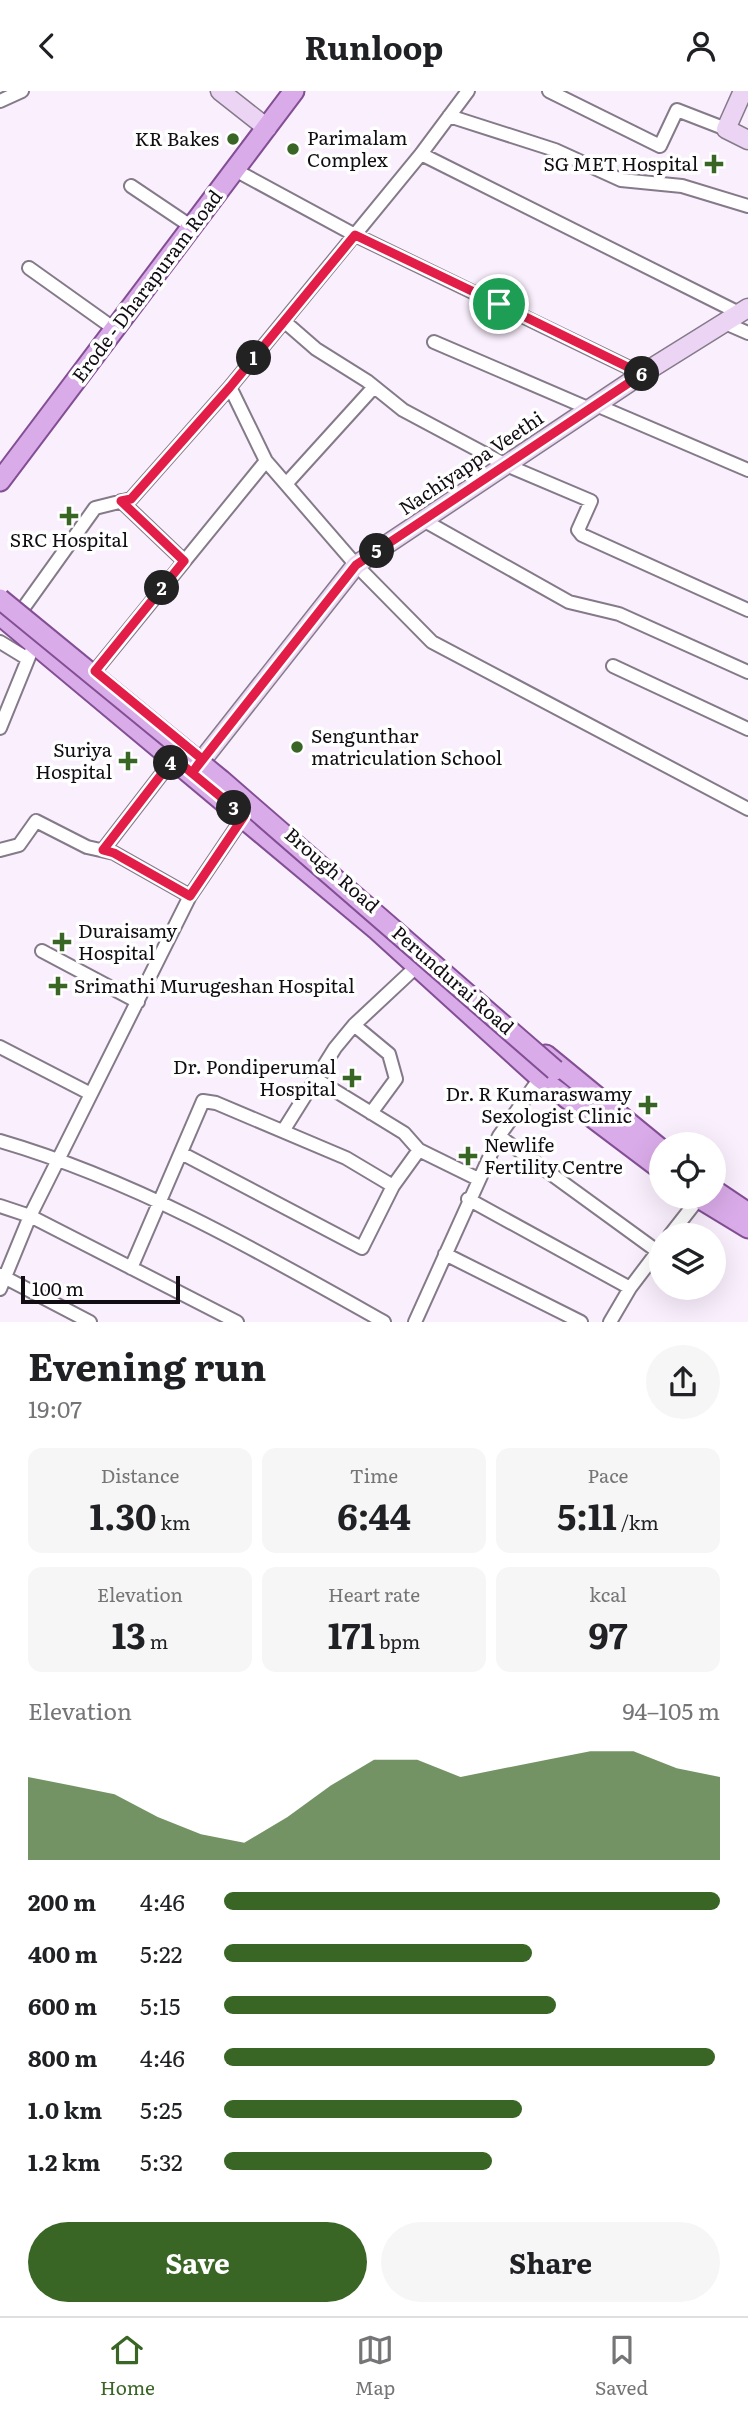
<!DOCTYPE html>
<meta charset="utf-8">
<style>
body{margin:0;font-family:Literata,serif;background:#f6f6f6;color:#202124;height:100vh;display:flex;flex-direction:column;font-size:26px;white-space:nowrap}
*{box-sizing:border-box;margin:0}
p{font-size:23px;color:#757577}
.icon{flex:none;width:38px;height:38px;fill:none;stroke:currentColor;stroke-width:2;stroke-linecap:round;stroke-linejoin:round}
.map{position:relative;height:1231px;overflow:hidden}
.drawer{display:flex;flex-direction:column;background:#fff;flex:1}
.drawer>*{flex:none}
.controls{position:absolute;left:649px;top:1041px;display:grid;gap:14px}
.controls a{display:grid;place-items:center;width:77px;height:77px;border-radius:50%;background:#fff;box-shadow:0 7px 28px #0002;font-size:35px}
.scale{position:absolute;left:21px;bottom:18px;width:159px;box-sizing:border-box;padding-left:7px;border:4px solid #110d13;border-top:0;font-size:19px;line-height:24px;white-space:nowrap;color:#110d13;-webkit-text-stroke:5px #fff;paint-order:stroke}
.pin{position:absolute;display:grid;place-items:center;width:60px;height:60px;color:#fff;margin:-30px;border:4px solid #fff;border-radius:50%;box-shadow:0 2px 7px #0007}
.km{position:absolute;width:35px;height:35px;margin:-18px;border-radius:50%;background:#222;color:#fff;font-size:19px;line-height:35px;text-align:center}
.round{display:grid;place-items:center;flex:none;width:74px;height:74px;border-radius:37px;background:#f6f6f6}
.head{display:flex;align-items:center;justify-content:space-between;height:119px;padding:0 28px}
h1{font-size:38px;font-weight:700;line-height:52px}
.figures{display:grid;grid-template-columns:repeat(3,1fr);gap:10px;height:119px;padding:7px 28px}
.figures div{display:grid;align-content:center;border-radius:14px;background:#f6f6f6;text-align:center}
.figures b{font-size:35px;font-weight:700}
.figures small{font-size:19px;font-weight:400}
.figures p{font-size:19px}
.chart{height:196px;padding:14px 28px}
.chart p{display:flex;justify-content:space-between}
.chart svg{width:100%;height:126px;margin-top:7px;fill:#396625;opacity:.7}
.action{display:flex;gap:14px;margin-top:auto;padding:14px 28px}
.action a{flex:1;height:80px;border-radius:42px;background:#396625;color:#fff;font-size:28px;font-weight:700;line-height:80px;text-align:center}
.action a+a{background:#f6f6f6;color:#202124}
ul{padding:0 28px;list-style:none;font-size:23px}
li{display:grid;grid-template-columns:112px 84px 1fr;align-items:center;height:52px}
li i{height:18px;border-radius:9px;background:#396625}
header{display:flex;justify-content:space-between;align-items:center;height:91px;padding:0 28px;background:#fff;font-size:32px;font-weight:700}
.tab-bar{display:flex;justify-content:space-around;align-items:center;height:98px;border-top:2px solid #e0e0e0;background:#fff;font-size:19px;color:#757577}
.tab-bar a{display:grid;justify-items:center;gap:4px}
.tab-bar .on{color:#396625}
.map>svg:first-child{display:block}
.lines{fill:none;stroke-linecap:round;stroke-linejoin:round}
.street-casing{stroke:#857a89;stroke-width:16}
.secondary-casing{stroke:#857a89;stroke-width:21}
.primary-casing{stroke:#834f94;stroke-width:23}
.street{stroke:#fff;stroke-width:12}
.secondary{stroke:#ecd5f4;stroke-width:18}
.primary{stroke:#daabe9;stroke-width:19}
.primary-bridge-casing{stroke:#834f94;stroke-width:23;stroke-linecap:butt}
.primary-bridge{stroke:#daabe9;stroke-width:19}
.route-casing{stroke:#fff;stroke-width:14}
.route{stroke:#e11d48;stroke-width:9}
.poi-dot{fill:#396625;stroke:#fff;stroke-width:2.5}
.labels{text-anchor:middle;stroke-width:7;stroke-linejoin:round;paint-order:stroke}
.poi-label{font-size:19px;fill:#110d13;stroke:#fff;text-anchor:start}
.street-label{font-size:19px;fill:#110d13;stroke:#fff}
</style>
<header><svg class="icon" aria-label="back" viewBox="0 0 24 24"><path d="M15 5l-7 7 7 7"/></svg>Runloop<svg class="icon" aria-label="person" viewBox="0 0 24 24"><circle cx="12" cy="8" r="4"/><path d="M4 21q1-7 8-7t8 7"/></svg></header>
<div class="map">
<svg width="748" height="1231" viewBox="0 0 748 1231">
<rect width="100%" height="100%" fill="#faeffd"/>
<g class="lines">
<g class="street-casing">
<path id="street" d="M468,0L421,63L230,296L266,370L356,474L432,551L748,718
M549,0L660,55L677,19L726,38
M0,10L22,0
M449,25L555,59L621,89L682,95L748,115
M421,63L739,222
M235,79L355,144L642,283
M131,95L192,136
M29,177L116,239
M285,231L316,258L367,290L403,319L506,374L591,410L578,439L582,444L748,519
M725,232L748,242
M434,251L590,318
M596,314L748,379
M286,393L374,296
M121,410L184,470
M423,429L569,511L619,523L748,581
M22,519L95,417L131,408L230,296
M0,551L28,568
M613,575L748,638
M95,580L266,370
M0,637L35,551
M0,759L19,754L36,730L87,756L114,762L190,805
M103,759L174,667
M42,860L138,911
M354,934L389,963L396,988L371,1022
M0,956L91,1003
M316,988L404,1042L419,1059L478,1088
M283,1040L335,957L354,934L416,876
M499,1045L657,1160
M0,1050C137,1090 260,1161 384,1231
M183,1063L362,1157L393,1095L419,1059
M468,1108L630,1197
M0,1115L30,1125L237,1231
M670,1144L699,1107
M445,1163L581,1231
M131,1177L203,1010L216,1012L346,1067L393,1095
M0,1184L90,1231
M0,1198L30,1125L190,805L244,725
M415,1231L499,1045L540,987
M610,1231L630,1197L661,1156"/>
</g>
<g class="secondary-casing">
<path id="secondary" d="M220,0L267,37
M743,0L726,38L748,49
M192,682L356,474L642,283L748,217"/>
</g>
<g class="primary-casing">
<path id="primary" d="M0,390L294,0
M0,524L377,839L540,987L662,1079
M546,964L662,1059
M714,1099L748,1122
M697,1106L748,1137"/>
</g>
<use href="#street" class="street"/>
<use href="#secondary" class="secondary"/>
<use href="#primary" class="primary"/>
<g class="primary-bridge-casing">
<path id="primary-bridge" d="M0,508L221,689L555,979"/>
</g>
<use href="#primary-bridge" class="primary-bridge"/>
</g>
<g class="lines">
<g class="route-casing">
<path id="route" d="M499,213L355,144L230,296L131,408L121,410L184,470L95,580L202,668L192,682L244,725L190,805L114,762L103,759L174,667L192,682L356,474L642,283L499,213"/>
</g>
<use href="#route" class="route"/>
</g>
<g class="poi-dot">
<circle cx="233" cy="48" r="7"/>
<circle cx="293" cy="58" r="7"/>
<path d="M710.5 62.5h7v7h7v7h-7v7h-7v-7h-7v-7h7z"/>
<path d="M65.5 414.5h7v7h7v7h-7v7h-7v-7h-7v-7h7z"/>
<circle cx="297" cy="656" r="7"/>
<path d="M124.5 659.5h7v7h7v7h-7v7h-7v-7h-7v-7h7z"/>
<path d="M58.5 840.5h7v7h7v7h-7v7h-7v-7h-7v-7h7z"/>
<path d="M54.5 884.5h7v7h7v7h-7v7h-7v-7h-7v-7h7z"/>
<path d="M348.5 976.5h7v7h7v7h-7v7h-7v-7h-7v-7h7z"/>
<path d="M644.5 1003.5h7v7h7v7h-7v7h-7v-7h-7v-7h7z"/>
<path d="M464.5 1054.5h7v7h7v7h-7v7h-7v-7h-7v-7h7z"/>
</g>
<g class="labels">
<g class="poi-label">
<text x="307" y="54">Parimalam<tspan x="307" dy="22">Complex</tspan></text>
<text x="219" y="55" text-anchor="end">KR Bakes</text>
<text x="698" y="80" text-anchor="end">SG MET Hospital</text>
<text x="69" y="456" text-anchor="middle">SRC Hospital</text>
<text x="311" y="652">Sengunthar<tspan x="311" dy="22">matriculation School</tspan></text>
<text x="112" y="666" text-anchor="end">Suriya<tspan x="112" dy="22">Hospital</tspan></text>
<text x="78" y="847">Duraisamy<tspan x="78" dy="22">Hospital</tspan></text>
<text x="74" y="902">Srimathi Murugeshan Hospital</text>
<text x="336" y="983" text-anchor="end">Dr. Pondiperumal<tspan x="336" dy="22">Hospital</tspan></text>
<text x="632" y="1010" text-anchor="end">Dr. R Kumaraswamy<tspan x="632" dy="22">Sexologist Clinic</tspan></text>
<text x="484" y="1061">Newlife<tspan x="484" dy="22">Fertility Centre</tspan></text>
</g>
<g class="street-label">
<text transform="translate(147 195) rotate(-53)" y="7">Erode - Dharapuram Road</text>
<text transform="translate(471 372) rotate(-34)" y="7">Nachiyappa Veethi</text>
<text transform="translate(332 779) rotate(41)" y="7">Brough Road</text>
<text transform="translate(453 889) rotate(41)" y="7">Perundurai Road</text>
</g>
</g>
</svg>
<div class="controls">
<a><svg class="icon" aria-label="locate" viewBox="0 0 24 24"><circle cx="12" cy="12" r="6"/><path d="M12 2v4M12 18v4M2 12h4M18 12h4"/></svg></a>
<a><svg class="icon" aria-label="layers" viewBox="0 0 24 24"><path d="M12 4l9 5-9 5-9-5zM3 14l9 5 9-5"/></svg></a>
</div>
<div class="scale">100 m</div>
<div class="pin" style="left:499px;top:213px;background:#1e9e55"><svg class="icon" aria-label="arrive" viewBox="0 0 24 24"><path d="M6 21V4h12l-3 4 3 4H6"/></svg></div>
<b class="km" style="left:254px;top:267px">1</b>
<b class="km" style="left:162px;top:497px">2</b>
<b class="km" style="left:234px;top:717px">3</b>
<b class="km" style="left:171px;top:672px">4</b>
<b class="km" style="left:377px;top:460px">5</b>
<b class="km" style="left:642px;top:283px">6</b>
</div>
<section class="drawer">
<div class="head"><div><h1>Evening run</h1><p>19:07</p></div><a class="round"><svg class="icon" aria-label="share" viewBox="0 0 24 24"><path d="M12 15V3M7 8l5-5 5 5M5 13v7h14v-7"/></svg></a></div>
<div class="figures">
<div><p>Distance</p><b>1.30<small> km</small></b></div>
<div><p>Time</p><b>6:44</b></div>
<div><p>Pace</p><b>5:11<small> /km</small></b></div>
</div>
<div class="figures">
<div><p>Elevation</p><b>13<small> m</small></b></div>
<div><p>Heart rate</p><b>171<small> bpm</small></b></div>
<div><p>kcal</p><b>97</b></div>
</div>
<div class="chart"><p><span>Elevation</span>94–105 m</p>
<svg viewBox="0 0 160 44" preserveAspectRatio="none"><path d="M0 44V15L10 18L20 21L30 29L40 35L50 38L60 29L70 18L80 9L90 9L100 15L110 12L120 9L130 6L140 6L150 12L160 15V44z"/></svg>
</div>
<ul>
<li><b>200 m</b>4:46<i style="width:100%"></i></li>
<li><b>400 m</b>5:22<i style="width:62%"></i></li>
<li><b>600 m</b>5:15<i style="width:67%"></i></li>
<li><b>800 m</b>4:46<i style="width:99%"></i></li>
<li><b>1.0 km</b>5:25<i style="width:60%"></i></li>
<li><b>1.2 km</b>5:32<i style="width:54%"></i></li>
</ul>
<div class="action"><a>Save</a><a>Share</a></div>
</section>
<nav class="tab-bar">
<a class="on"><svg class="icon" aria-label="home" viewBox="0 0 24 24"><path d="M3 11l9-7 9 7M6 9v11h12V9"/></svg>Home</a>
<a><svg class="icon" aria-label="map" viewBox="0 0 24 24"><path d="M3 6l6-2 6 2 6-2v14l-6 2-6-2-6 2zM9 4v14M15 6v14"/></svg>Map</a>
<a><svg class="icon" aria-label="saved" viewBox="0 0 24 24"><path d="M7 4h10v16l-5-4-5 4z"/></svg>Saved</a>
</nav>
